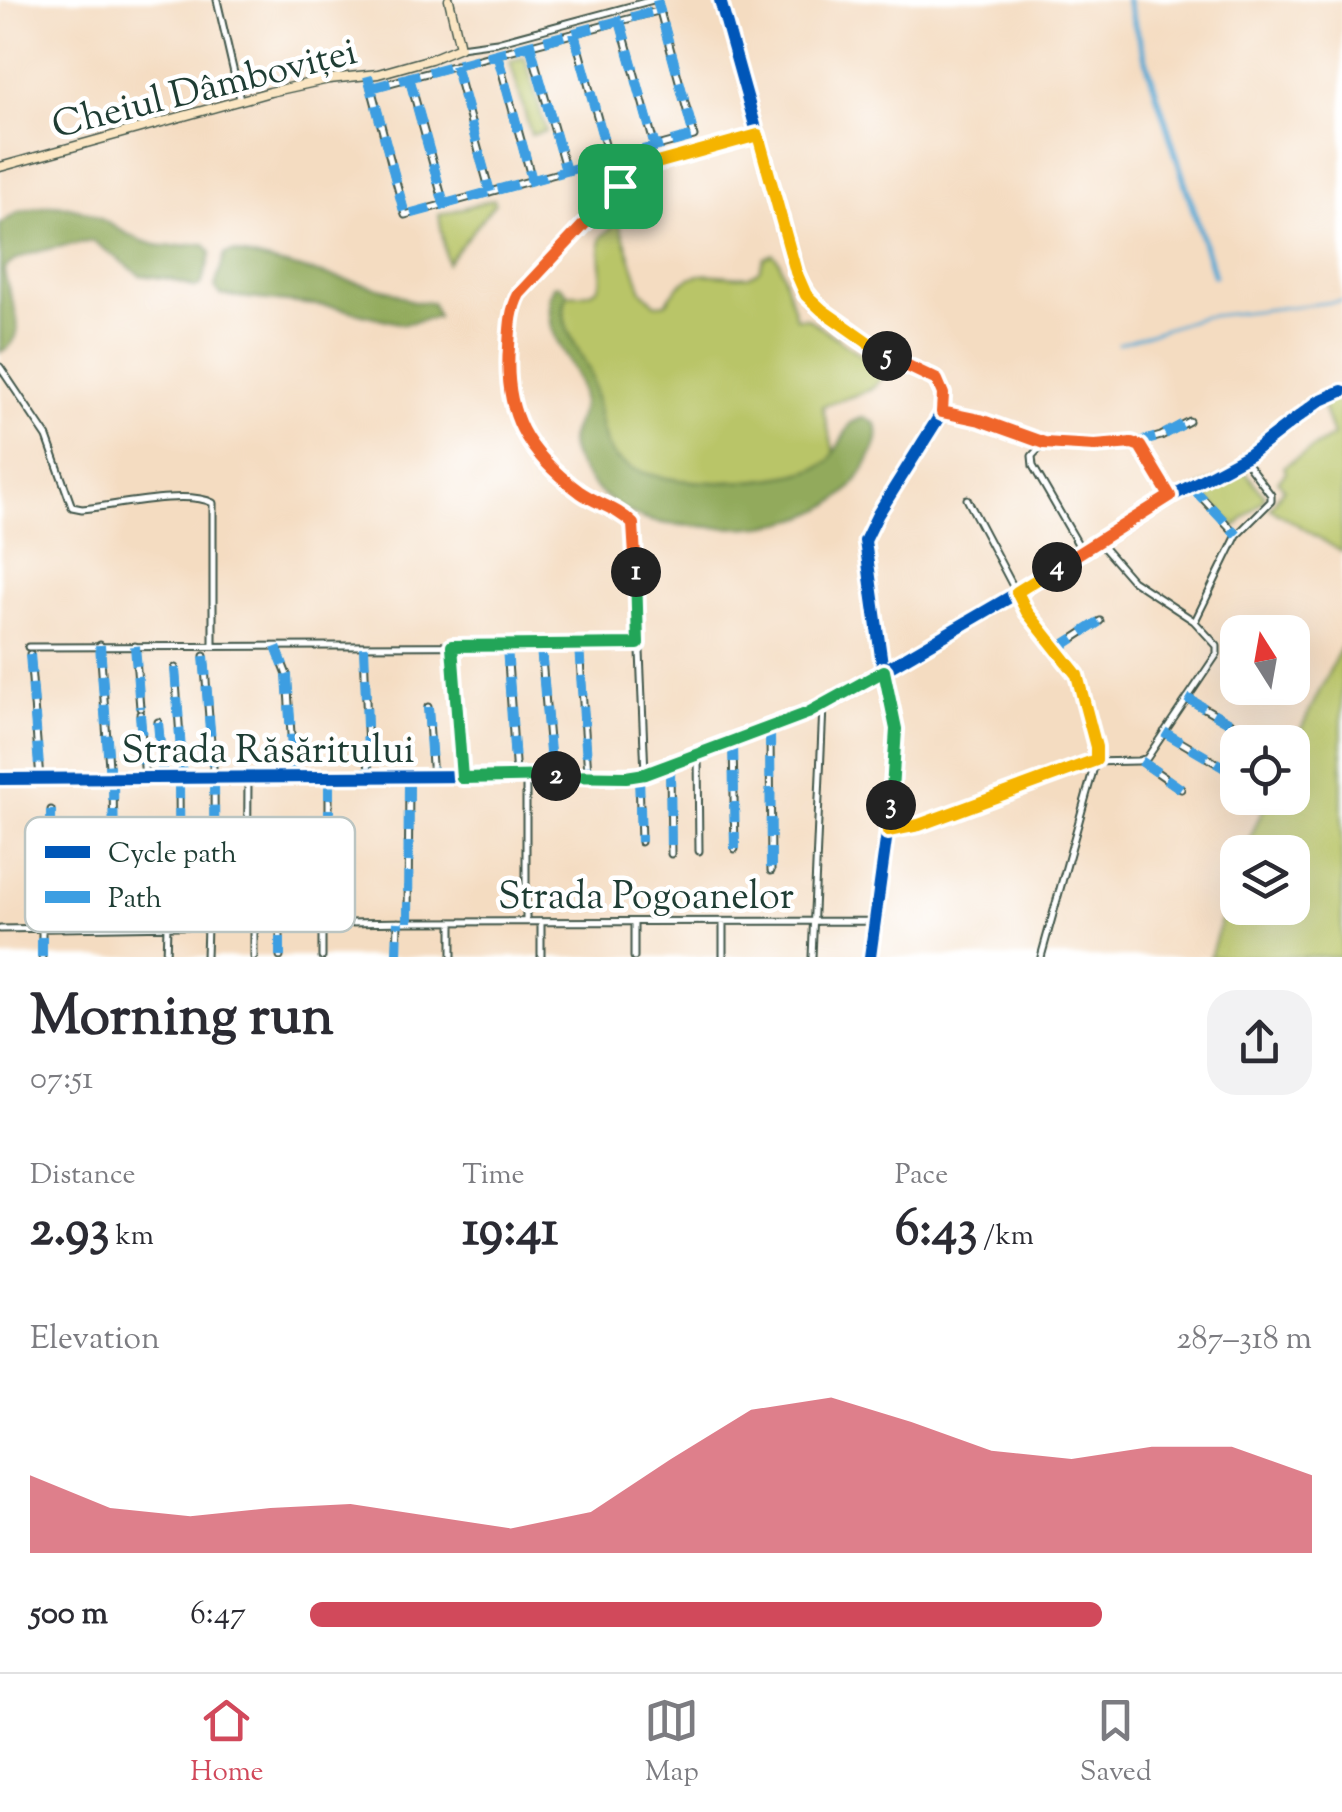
<!DOCTYPE html>
<meta charset="utf-8">
<style>
body{margin:0;font-family:"Sorts Mill Goudy",serif;background:#f2f2f3;color:#2b2b33;height:100vh;display:flex;flex-direction:column;font-size:38px;white-space:nowrap}
*{box-sizing:border-box;margin:0}
p{font-size:32px;color:#7c7c81}
.icon{flex:none;width:55px;height:55px;fill:none;stroke:currentColor;stroke-width:2;stroke-linecap:round;stroke-linejoin:round}
.map{position:relative;height:957px;overflow:hidden}
.details{display:flex;flex-direction:column;background:#fff;flex:1}
.details>*{flex:none}
.needle{width:65px;rotate:349deg}
.fabs{position:absolute;left:1220px;top:615px;display:grid;gap:20px}
.fabs a{display:grid;place-items:center;width:90px;height:90px;border-radius:20px;background:#fff;box-shadow:0 10px 40px #0002;font-size:50px}
.pin{position:absolute;display:grid;place-items:center;width:85px;height:85px;color:#fff;margin:-42px;border-radius:20px;box-shadow:0 5px 15px #0006}
.km{position:absolute;width:50px;height:50px;margin:-25px;border-radius:50%;background:#222;color:#fff;font-size:28px;line-height:50px;text-align:center}
.round{display:grid;place-items:center;flex:none;width:105px;height:105px;border-radius:30px;background:#f2f2f3}
.summary{display:flex;align-items:center;justify-content:space-between;height:170px;padding:0 30px}
h1{font-size:55px;font-weight:800;line-height:75px}
.figures{display:grid;grid-template-columns:repeat(3,1fr);gap:15px;height:170px;padding:10px 30px}
.figures div{display:grid;align-content:center}
.figures b{font-size:50px;font-weight:800}
.figures small{font-size:28px;font-weight:400}
.figures p{font-size:28px}
.chart{height:280px;padding:20px 30px}
.chart p{display:flex;justify-content:space-between}
.chart svg{width:100%;height:180px;margin-top:10px;fill:#d1495b;opacity:.7}
ul{padding:0 30px;list-style:none;font-size:32px}
li{display:grid;grid-template-columns:160px 120px 1fr;align-items:center;height:75px}
li i{height:25px;border-radius:12px;background:#d1495b}
.tabs{display:flex;justify-content:space-around;align-items:center;height:140px;border-top:2px solid #e1e1e2;background:#fff;font-size:28px;color:#7c7c81}
.tabs a{display:grid;justify-items:center;gap:5px}
.tabs .selected{color:#d1495b}
.map>svg:first-child{display:block}
.green{fill:#b9c567;stroke:#6c814e;stroke-width:2.5}
.forest{fill:#92aa5c;stroke:#587448;stroke-width:2.5}
.lines{fill:none;stroke-linecap:round;stroke-linejoin:round}
.stream{stroke:#59a9d3;stroke-width:2.5}
.canal{stroke:#59a9d3;stroke-width:6}
.street-casing{stroke:#3f5549;stroke-width:9}
.secondary-casing{stroke:#3f5549;stroke-width:11}
.street{stroke:#fff;stroke-width:5}
.secondary{stroke:#fbe6c3;stroke-width:8}
.quiet{stroke:#3c9ee2;stroke-width:10;stroke-dasharray:20 10;stroke-linecap:butt}
.cycleway-casing{stroke:#fff;stroke-width:19}
.cycleway{stroke:#0057b8;stroke-width:12}
.split-1-casing{stroke:#fff;stroke-width:20}
.split-2-casing{stroke:#fff;stroke-width:20}
.split-3-casing{stroke:#fff;stroke-width:20}
.split-4-casing{stroke:#fff;stroke-width:20}
.split-5-casing{stroke:#fff;stroke-width:20}
.split-6-casing{stroke:#fff;stroke-width:20}
.split-1{stroke:#f0652b;stroke-width:12}
.split-2{stroke:#22a559;stroke-width:12}
.split-3{stroke:#22a559;stroke-width:12}
.split-4{stroke:#f5b400;stroke-width:12}
.split-5{stroke:#f0652b;stroke-width:12}
.split-6{stroke:#f5b400;stroke-width:12}
.labels{text-anchor:middle;stroke-width:9;stroke-linejoin:round;paint-order:stroke}
.street-label{font-size:38px;fill:#1f3d34;stroke:#fff}
.key{fill:#fff;stroke:#bcc5c2;stroke-width:2.5}
.key-label{font-size:28px;fill:#1f3d34}
</style>
<div class="map">
<svg width="1342" height="957" viewBox="0 0 1342 957">
<rect width="100%" height="100%" fill="#fff"/>
<filter id="ink" filterUnits="userSpaceOnUse"><feTurbulence type="fractalNoise" baseFrequency=".01" numOctaves="2"/><feDisplacementMap in="SourceGraphic" scale="20" xChannelSelector="R" yChannelSelector="G"/><feConvolveMatrix kernelMatrix="1 2 1 2 8 2 1 2 1" color-interpolation-filters="sRGB"/></filter>
<filter id="wash" filterUnits="userSpaceOnUse"><feTurbulence type="fractalNoise" baseFrequency=".0048" numOctaves="4" result="noise"/><feDisplacementMap in="SourceGraphic" scale="40" xChannelSelector="R" yChannelSelector="G"/><feGaussianBlur stdDeviation="2.25" result="paint"/><feColorMatrix in="noise" values="0 0 0 0 0 0 0 0 0 0 0 0 0 0 0 0 0 1.4 0 .05"/><feComposite in="paint" operator="in"/></filter>
<g filter="url(#wash)">
<rect width="100%" height="100%" fill="#f4dcc1"/>
<path class="green" d="M525,57L546,131L531,135L510,61Z
M494,199L495,203L447,263L439,215Z
M617,223H619L642,291L656,304L666,303C694,259 711,280 749,276L759,270L764,258L773,254L779,260L796,318H807L882,369L884,375L875,386L862,393L822,406L835,455L829,462C789,487 645,493 613,455C599,439 598,394 590,373C580,348 554,323 568,294C619,298 595,264 601,237Z
M1342,395V552L1270,508L1284,488L1278,481L1286,472L1284,466L1333,436L1322,403Z
M1241,467L1264,495V499L1235,527L1199,488Z
M1342,645V957H1210L1237,868L1238,908H1292V852H1244L1268,798H1292L1293,745Z"/>
<path class="forest" d="M51,205C99,206 116,236 156,245C173,249 188,244 205,244L211,253L201,286L194,287L171,279L140,275L93,241C71,245 16,251 4,270C6,297 36,335 0,352V224L19,212Z
M233,252L391,291L413,302H432L437,317L402,324L335,307L220,295L215,287L225,254Z
M560,285L568,294C554,323 580,348 590,373C598,394 599,439 613,455C645,493 789,487 829,462L851,423L864,417L876,424C880,438 875,447 869,460C841,525 758,532 696,526C677,525 655,524 637,516C611,504 589,486 576,461C557,428 592,424 579,383C571,358 552,344 550,315C550,303 547,297 554,286Z"/>
<g class="lines">
<path class="stream" d="M1118,344L1202,317L1342,301"/>
<path class="canal" d="M1127,0L1214,275"/>
</g>
</g>
<g filter="url(#ink)">
<g class="lines">
<g class="street-casing">
<path id="street" d="M217,0L240,99
M720,0L796,272C809,309 862,343 896,362C908,368 922,371 934,377L943,394L942,412L878,514L865,541L883,671L896,729L889,818L870,957
M620,21L655,147
M574,33L609,159
M530,45L566,171
M460,47L497,42L653,0
M497,54L532,180
M455,65L490,192
M368,76L405,215L694,136L657,0
M409,77L444,204
M371,88L658,11
M0,367L47,437L72,507L82,509C114,506 187,489 213,503V644
M942,412L980,420L1044,443
M1136,443L1161,436L1189,421
M1191,486L1237,535
M967,499L1025,609L1077,675L1096,747V760L1041,957
M1082,551L1033,466L1032,456L1044,443H1136L1170,497
M1195,621L1237,535L1271,501V495L1243,458
M100,645L110,780
M135,646L140,708
M452,646L462,778
M579,646L588,773
M28,647L638,645
M276,647L287,675L294,778
M364,647L369,779
M507,647L516,777
M541,647L552,776
M1057,649L1100,621
M30,654L40,779
M204,656L214,779L215,926
M175,668L183,779
M1187,698L1263,742
M428,707L433,779
M140,714L145,780
M158,722L163,778
M770,729L771,871
M1164,732L1238,776
M733,742L735,849
M698,755L699,851
M1141,761L1181,789
M670,765L671,854
M645,774L635,528L626,516L587,497L569,483L537,452L518,421L507,383L511,317L519,294L633,174L650,165L758,135
M639,775L641,842
M526,777V921
M0,779L639,775L823,706L1017,593L1170,497L1250,454L1319,401L1342,391
M179,779L180,926
M329,779V924
M113,780L115,927
M51,810L52,927
M888,831L919,825L1089,762L1138,761L1147,758L1217,654V646L1194,621L1132,580L1098,541
M408,922L409,778
M541,922V957
M723,922V957
M247,926L248,779
M0,929L408,922L874,921
M42,957V928
M166,957L167,926
M206,957L207,926
M254,957V926
M280,957V925
M322,957V924
M397,957L398,922
M452,957V922
M634,957V922
M812,957L823,706"/>
</g>
<g class="secondary-casing">
<path id="secondary" d="M0,167L270,92L329,79L378,74L431,59L460,47L449,0"/>
</g>
<use href="#street" class="street"/>
<use href="#secondary" class="secondary"/>
<path class="quiet" d="M620,21L655,147
M574,33L609,159
M530,45L566,171
M497,54L532,180
M455,65L490,192
M368,76L405,215L694,136L657,0
M409,77L444,204
M371,88L659,10
M1136,443L1161,436L1189,421
M1190,485L1237,535
M100,645L110,780
M135,646L140,708
M452,646L462,778
M579,646L588,775
M276,647L287,675L294,778
M364,647L369,779
M507,647L516,777
M541,647L552,776
M1057,649L1100,621
M30,654L40,779
M204,656L214,779L215,926
M175,668L183,779
M1187,698L1263,742
M428,707L433,779
M140,714L145,780
M158,722L163,779
M770,728L771,871
M1164,732L1238,776
M733,742L735,849
M1141,761L1181,789
M670,765L671,854
M639,775L641,842
M179,779L180,926
M329,779V924
M113,780L115,927
M51,810L52,928
M408,922L409,778
M42,957V928
M280,957V925
M397,957L398,922"/>
<g class="cycleway-casing">
<path id="cycleway" d="M720,0L796,272C809,309 862,343 896,362C908,368 922,371 934,377L943,394L942,412L878,514L865,541L883,671L896,729L889,818L870,957
M0,779L639,775L823,706L1017,593L1170,497L1250,454L1319,401L1342,391"/>
</g>
<use href="#cycleway" class="cycleway"/>
</g>
</g>
<g class="lines" filter="url(#ink)">
<g class="split-1-casing">
<path id="split-1" d="M620,186L519,294C510,311 510,328 509,347C504,414 526,452 580,492C597,504 618,508 633,524L636,572"/>
</g>
<g class="split-2-casing">
<path id="split-2" d="M556,776L462,778L452,646L638,644L636,572"/>
</g>
<g class="split-3-casing">
<path id="split-3" d="M556,776L626,777L645,774L808,713L884,671L896,729L891,805"/>
</g>
<g class="split-4-casing">
<path id="split-4" d="M891,805L888,831L919,825L1096,760V747L1077,675L1027,612L1017,592L1057,567"/>
</g>
<g class="split-5-casing">
<path id="split-5" d="M887,356L937,380L943,394L942,412L980,420L1044,443L1095,446L1132,443L1140,446L1170,496L1057,567"/>
</g>
<g class="split-6-casing">
<path id="split-6" d="M620,186L646,166L758,135L796,272L806,295L822,310L887,356"/>
</g>
<use href="#split-1" class="split-1"/>
<use href="#split-2" class="split-2"/>
<use href="#split-3" class="split-3"/>
<use href="#split-4" class="split-4"/>
<use href="#split-5" class="split-5"/>
<use href="#split-6" class="split-6"/>
</g>
<g class="labels">
<g class="street-label">
<text transform="translate(204 87) rotate(-14)" y="13">Cheiul Dâmboviței</text>
<text x="268" y="762">Strada Răsăritului</text>
<text x="646" y="908">Strada Pogoanelor</text>
</g>
</g>
<rect x="25" y="817" width="330" height="115" rx="15" class="key"/>
<rect x="45" y="846" width="45" height="12" fill="#0057b8"/>
<rect x="45" y="891" width="45" height="12" fill="#3c9ee2"/>
<g class="key-label">
<text x="108" y="862">Cycle path</text>
<text x="108" y="907">Path</text>
</g>
</svg>
<div class="fabs">
<a><svg class="needle" viewBox="-14 -14 28 28"><path d="M0-13l5 13h-10z" fill="#e53935"/><path d="M0 13l5-13h-10z" fill="#7c7c81"/></svg></a>
<a><svg class="icon" aria-label="locate" viewBox="0 0 24 24"><circle cx="12" cy="12" r="6"/><path d="M12 2v4M12 18v4M2 12h4M18 12h4"/></svg></a>
<a><svg class="icon" aria-label="layers" viewBox="0 0 24 24"><path d="M12 4l9 5-9 5-9-5zM3 14l9 5 9-5"/></svg></a>
</div>
<div class="pin" style="left:620px;top:186px;background:#1e9e55"><svg class="icon" aria-label="arrive" viewBox="0 0 24 24"><path d="M6 21V4h12l-3 4 3 4H6"/></svg></div>
<b class="km" style="left:636px;top:572px">1</b>
<b class="km" style="left:556px;top:776px">2</b>
<b class="km" style="left:891px;top:805px">3</b>
<b class="km" style="left:1057px;top:567px">4</b>
<b class="km" style="left:887px;top:356px">5</b>
</div>
<section class="details">
<div class="summary"><div><h1>Morning run</h1><p>07:51</p></div><a class="round"><svg class="icon" aria-label="share" viewBox="0 0 24 24"><path d="M12 15V3M7 8l5-5 5 5M5 13v7h14v-7"/></svg></a></div>
<div class="figures">
<div><p>Distance</p><b>2.93<small> km</small></b></div>
<div><p>Time</p><b>19:41</b></div>
<div><p>Pace</p><b>6:43<small> /km</small></b></div>
</div>
<div class="chart"><p><span>Elevation</span>287–318 m</p>
<svg viewBox="0 0 160 44" preserveAspectRatio="none"><path d="M0 44V25L10 33L20 35L30 33L40 32L50 35L60 38L70 34L80 21L90 9L100 6L110 12L120 19L130 21L140 18L150 18L160 25V44z"/></svg>
</div>
<ul>
<li><b>500 m</b>6:47<i style="width:79%"></i></li>
</ul>
</section>
<nav class="tabs">
<a class="selected"><svg class="icon" aria-label="home" viewBox="0 0 24 24"><path d="M3 11l9-7 9 7M6 9v11h12V9"/></svg>Home</a>
<a><svg class="icon" aria-label="map" viewBox="0 0 24 24"><path d="M3 6l6-2 6 2 6-2v14l-6 2-6-2-6 2zM9 4v14M15 6v14"/></svg>Map</a>
<a><svg class="icon" aria-label="saved" viewBox="0 0 24 24"><path d="M7 4h10v16l-5-4-5 4z"/></svg>Saved</a>
</nav>
